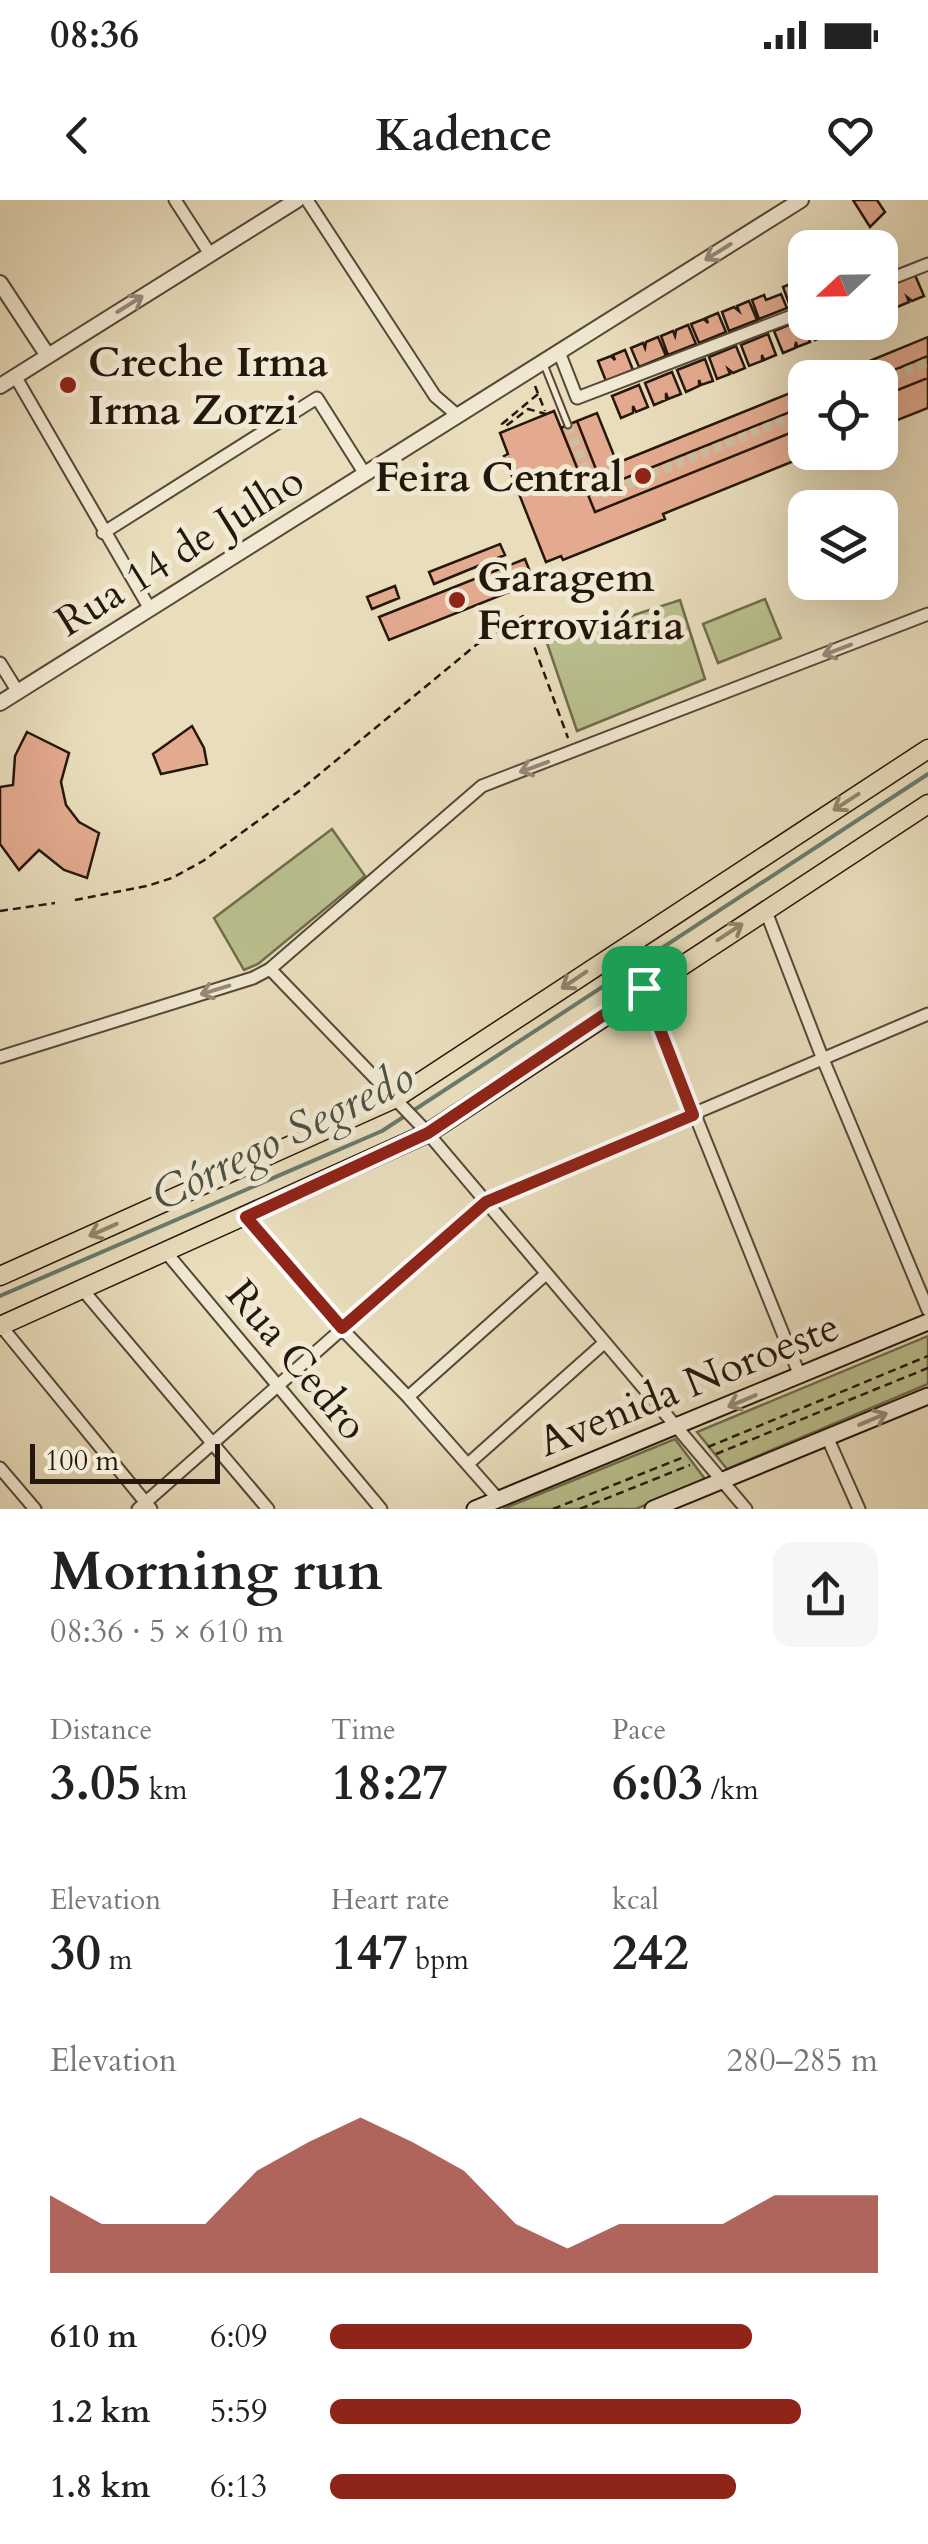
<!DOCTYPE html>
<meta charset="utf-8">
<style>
body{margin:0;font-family:Cardo,serif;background:#f6f6f6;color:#222;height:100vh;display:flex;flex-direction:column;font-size:38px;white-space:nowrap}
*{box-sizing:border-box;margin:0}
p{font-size:32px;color:#767676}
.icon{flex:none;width:55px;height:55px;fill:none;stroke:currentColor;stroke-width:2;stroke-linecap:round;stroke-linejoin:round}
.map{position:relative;height:1309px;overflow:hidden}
.panel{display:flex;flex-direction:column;background:#fff;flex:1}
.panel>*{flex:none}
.needle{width:65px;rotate:248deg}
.controls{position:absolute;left:788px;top:30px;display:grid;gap:20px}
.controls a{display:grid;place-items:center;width:110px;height:110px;border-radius:20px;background:#fff;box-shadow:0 10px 40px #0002;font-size:50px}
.scale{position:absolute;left:30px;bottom:25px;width:190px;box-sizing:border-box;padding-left:10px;border:5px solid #24170b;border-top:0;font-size:28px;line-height:35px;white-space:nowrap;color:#24170b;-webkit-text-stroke:8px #f1e9d3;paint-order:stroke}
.pin{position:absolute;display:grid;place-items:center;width:85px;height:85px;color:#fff;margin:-42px;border-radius:20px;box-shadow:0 5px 15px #0006}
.round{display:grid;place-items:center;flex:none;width:105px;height:105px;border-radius:20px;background:#f6f6f6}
.headline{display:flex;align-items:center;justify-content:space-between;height:170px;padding:0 50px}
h1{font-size:55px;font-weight:700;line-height:75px}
.figures{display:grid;grid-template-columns:repeat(3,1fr);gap:15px;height:170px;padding:10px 50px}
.figures div{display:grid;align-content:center}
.figures b{font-size:50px;font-weight:700}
.figures small{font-size:28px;font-weight:400}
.figures p{font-size:28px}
.chart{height:280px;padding:20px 50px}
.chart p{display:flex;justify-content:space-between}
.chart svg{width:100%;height:180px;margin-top:10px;fill:#8f2418;opacity:.7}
ul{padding:0 50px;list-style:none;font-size:32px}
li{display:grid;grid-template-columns:160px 120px 1fr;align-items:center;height:75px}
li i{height:25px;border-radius:12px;background:#8f2418}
.status{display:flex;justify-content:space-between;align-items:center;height:70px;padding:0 50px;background:#fff;direction:ltr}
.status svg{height:28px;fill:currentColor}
header{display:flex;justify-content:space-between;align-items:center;height:130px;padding:0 50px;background:#fff;font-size:45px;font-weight:700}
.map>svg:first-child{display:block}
.green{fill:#bac08e;stroke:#6f6c4c;stroke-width:2.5}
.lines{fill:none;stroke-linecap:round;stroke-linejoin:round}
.stream{stroke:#697a6d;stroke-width:4}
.building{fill:#e4aa8f;stroke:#24170b;stroke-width:2.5}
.pedestrian-tunnel{stroke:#cbbfa1;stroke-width:9;stroke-dasharray:9 4.5;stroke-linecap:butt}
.service-casing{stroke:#554837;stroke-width:9}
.minor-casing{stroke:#554837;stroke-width:15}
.tertiary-casing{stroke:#554837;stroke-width:18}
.secondary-casing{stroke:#24170b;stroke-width:19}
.primary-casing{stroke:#24170b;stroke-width:21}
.path{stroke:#24170b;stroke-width:2.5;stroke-dasharray:8 5;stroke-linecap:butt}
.service{stroke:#f1e9d3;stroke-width:5}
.minor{stroke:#f1e9d3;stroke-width:11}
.tertiary{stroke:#f1e9d3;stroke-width:14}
.secondary{stroke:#f1e9d3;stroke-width:15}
.primary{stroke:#e9ddbc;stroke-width:18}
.oneway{stroke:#958a79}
.oneway2{stroke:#90846c}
.route-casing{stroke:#fff;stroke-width:20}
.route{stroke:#8f2418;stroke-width:12}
.poi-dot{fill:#8f2418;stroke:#f1e9d3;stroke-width:4}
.labels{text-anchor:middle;stroke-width:10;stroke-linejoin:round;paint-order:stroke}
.poi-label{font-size:42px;font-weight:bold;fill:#24170b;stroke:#f1e9d3;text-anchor:start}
.street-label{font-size:42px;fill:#24170b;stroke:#f1e9d3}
.water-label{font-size:45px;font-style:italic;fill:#4c5144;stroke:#f1e9d3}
</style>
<div class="status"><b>08:36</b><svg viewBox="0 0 49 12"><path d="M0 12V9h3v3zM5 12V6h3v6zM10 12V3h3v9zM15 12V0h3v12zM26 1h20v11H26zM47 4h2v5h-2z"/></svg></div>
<header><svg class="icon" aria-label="back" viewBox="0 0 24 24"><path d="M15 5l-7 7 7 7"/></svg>Kadence<svg class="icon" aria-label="heart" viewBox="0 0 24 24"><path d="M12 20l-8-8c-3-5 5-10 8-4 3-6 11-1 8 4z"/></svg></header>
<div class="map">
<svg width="928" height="1309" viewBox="0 0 928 1309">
<rect width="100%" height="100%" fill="#e9ddbc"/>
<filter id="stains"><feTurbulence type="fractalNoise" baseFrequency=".002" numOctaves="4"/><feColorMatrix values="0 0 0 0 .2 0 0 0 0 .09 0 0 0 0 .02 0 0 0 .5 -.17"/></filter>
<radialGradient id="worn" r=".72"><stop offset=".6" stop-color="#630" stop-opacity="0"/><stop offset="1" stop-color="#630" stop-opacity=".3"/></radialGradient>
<path class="green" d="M765,399L781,438L718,463L703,424Z
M680,400L705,479L577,531L547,443Z
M332,629L365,676L258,764L244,770L214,718Z
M928,1136V1184L727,1269L697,1232Z
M675,1239L705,1279L636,1309H503Z"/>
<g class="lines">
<path class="stream" d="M0,1096L382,931L928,574"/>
</g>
<path class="building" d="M853,0H877L885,12L870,27Z
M915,75L924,96L912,101L907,97L909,102L897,107L888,85Z
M805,78V100L790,106L783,87L795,82L800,86L798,81Z
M781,94L787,108L759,119L752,100L764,95L766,100Z
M749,101L757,120L729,131L722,112L734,107L739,111L737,106Z
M718,113L726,132L699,143L691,124L704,119L708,123L706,118Z
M801,120L810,142L797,147L796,142L795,148L783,153L774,131Z
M808,122H839L842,129L830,134L828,129L827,135L815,140Z
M688,125L696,144L668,155L661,136L673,131L675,136L676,130Z
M768,134L776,155L764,160L762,155V161L749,166L741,145Z
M658,137L666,156L639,167L631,148L643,143L645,148L646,142Z
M928,137V156L875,178H828Z
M736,146L745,168L733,173L728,169L730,174L717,179L709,157Z
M625,150L633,170L606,181L598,161L611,156L615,160L613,155Z
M928,156V178L880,197V178H875Z
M705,159L713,181L701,185L699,180V186L686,192L677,170Z
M672,172L681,194L668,199L666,193V200L654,205L645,183Z
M928,178V208L880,227V197Z
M639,185L648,207L636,212L633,206V213L621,218L612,196Z
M805,187V206L603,287L577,221L597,213L617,263Z
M805,206V227L595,312L561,228L577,221L603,287Z
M554,211L595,312L805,227V252H816L663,314L665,319L563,360L561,356L546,362L504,256L508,254L500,233Z
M500,344L505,355L434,384L429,372Z
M525,359L534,382L389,440L379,417Z
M395,386L399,398L372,409L367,397Z
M192,526L204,548L207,564L161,574L153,554Z
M27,532L69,553L61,582L66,605L79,622L99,633L87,678L64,670L39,650L19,670L0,644V587L13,585L15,556Z"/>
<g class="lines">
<path class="pedestrian-tunnel" d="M880,182L928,162
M568,225L597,296L805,212"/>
<g class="service-casing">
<path id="service" d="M543,162L568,225"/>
</g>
<g class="minor-casing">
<path id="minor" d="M175,0L210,54
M307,0L435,196L457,215
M880,83L928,64
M559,152L577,198L805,111
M15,176L150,409
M103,333L317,198L365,274
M0,463L18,492
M765,709L822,857L928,1110
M270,769L426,931L746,1309
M644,788L800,1176
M0,857L253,778L270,769L482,586L928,414
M245,1017L342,1129L408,1197L498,1299
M165,1051L381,1309
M82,1089L268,1309
M1,1126L151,1309
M408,1197L546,1074
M828,1239L859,1309
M468,1264L604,1143
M0,1268L35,1309
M138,1309L486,1002L928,814"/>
</g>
<g class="tertiary-casing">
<path id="tertiary" d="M0,83L48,156
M0,186L297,0
M0,503L801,0"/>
</g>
<g class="secondary-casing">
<path id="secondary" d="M475,1309L928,1122
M653,1309L928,1196"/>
</g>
<g class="primary-casing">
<path id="primary" d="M0,1076L396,898L928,549
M0,1126L428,933L928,604"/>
</g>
<path class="path" d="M535,186L545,211
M538,194L502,224L506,226L528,209L546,214
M75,700L147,686L172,678L203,661L299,591L476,445L523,416L568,538
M0,711L55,703
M708,1247L928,1156
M716,1254L928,1168
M553,1309L684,1257
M580,1309L690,1265"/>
<use href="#service" class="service"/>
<use href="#minor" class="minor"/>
<use href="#tertiary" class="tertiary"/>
<use href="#secondary" class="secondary"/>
<use href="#primary" class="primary"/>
</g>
<defs><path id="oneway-shaft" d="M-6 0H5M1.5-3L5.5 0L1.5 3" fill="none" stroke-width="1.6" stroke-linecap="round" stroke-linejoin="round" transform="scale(2.5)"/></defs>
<g class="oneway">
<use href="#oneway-shaft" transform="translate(718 52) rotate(148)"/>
<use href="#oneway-shaft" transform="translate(130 104) rotate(-32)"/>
<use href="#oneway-shaft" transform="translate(837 450) rotate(159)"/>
<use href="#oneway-shaft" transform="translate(534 567) rotate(160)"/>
<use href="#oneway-shaft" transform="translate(215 790) rotate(163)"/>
<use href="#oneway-shaft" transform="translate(742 1201) rotate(157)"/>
<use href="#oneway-shaft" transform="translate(873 1219) rotate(-23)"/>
</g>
<g class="oneway2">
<use href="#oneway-shaft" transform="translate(846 602) rotate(147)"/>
<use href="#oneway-shaft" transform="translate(730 732) rotate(-33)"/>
<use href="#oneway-shaft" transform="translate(574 780) rotate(146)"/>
<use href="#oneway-shaft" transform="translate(103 1030) rotate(156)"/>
</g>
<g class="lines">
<g class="route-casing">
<path id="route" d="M644,788L693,915L486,1002L342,1128L246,1017L428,933Z"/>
</g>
<use href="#route" class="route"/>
</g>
<g class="poi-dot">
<circle cx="68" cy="185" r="10"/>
<circle cx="643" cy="276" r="10"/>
<circle cx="457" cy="400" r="10"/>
</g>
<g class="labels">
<g class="poi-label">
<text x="88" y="176">Creche Irma<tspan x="88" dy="48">Irma Zorzi</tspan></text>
<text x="623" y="291" text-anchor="end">Feira Central</text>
<text x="477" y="391">Garagem<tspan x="477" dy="48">Ferroviária</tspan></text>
</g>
<g class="street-label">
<text transform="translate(179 350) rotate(-32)" y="15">Rua 14 de Julho</text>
<text transform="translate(298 1159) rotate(50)" y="15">Rua Cedro</text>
<text transform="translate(688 1183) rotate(-22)" y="15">Avenida Noroeste</text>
</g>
<g class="water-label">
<text transform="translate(282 935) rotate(-26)" y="16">Córrego Segredo</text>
</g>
</g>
<rect width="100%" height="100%" filter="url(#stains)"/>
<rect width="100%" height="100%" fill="url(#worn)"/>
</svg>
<div class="controls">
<a><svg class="needle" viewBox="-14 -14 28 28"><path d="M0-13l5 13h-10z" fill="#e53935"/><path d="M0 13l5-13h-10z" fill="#767676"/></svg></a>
<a><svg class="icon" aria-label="locate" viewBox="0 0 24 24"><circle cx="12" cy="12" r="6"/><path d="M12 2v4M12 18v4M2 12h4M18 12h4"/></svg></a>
<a><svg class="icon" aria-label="layers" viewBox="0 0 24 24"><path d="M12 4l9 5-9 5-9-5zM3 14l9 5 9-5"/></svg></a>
</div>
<div class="scale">100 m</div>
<div class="pin" style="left:644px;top:788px;background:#1e9e55"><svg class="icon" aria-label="arrive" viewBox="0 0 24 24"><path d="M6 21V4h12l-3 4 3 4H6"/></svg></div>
</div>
<section class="panel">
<div class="headline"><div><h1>Morning run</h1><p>08:36 · 5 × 610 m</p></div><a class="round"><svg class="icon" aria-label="share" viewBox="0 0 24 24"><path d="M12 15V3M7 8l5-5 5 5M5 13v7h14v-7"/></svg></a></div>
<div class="figures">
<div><p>Distance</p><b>3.05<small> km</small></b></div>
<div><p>Time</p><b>18:27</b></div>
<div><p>Pace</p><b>6:03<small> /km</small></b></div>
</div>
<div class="figures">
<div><p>Elevation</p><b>30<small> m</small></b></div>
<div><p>Heart rate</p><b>147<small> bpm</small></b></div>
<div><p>kcal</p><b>242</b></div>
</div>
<div class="chart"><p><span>Elevation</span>280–285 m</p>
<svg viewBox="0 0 160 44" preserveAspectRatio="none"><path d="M0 44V25L10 32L20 32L30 32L40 19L50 12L60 6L70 12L80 19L90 32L100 38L110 32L120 32L130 32L140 25L150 25L160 25V44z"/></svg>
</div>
<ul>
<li><b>610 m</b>6:09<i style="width:77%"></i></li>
<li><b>1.2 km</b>5:59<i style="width:86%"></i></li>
<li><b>1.8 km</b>6:13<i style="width:74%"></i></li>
</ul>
</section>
